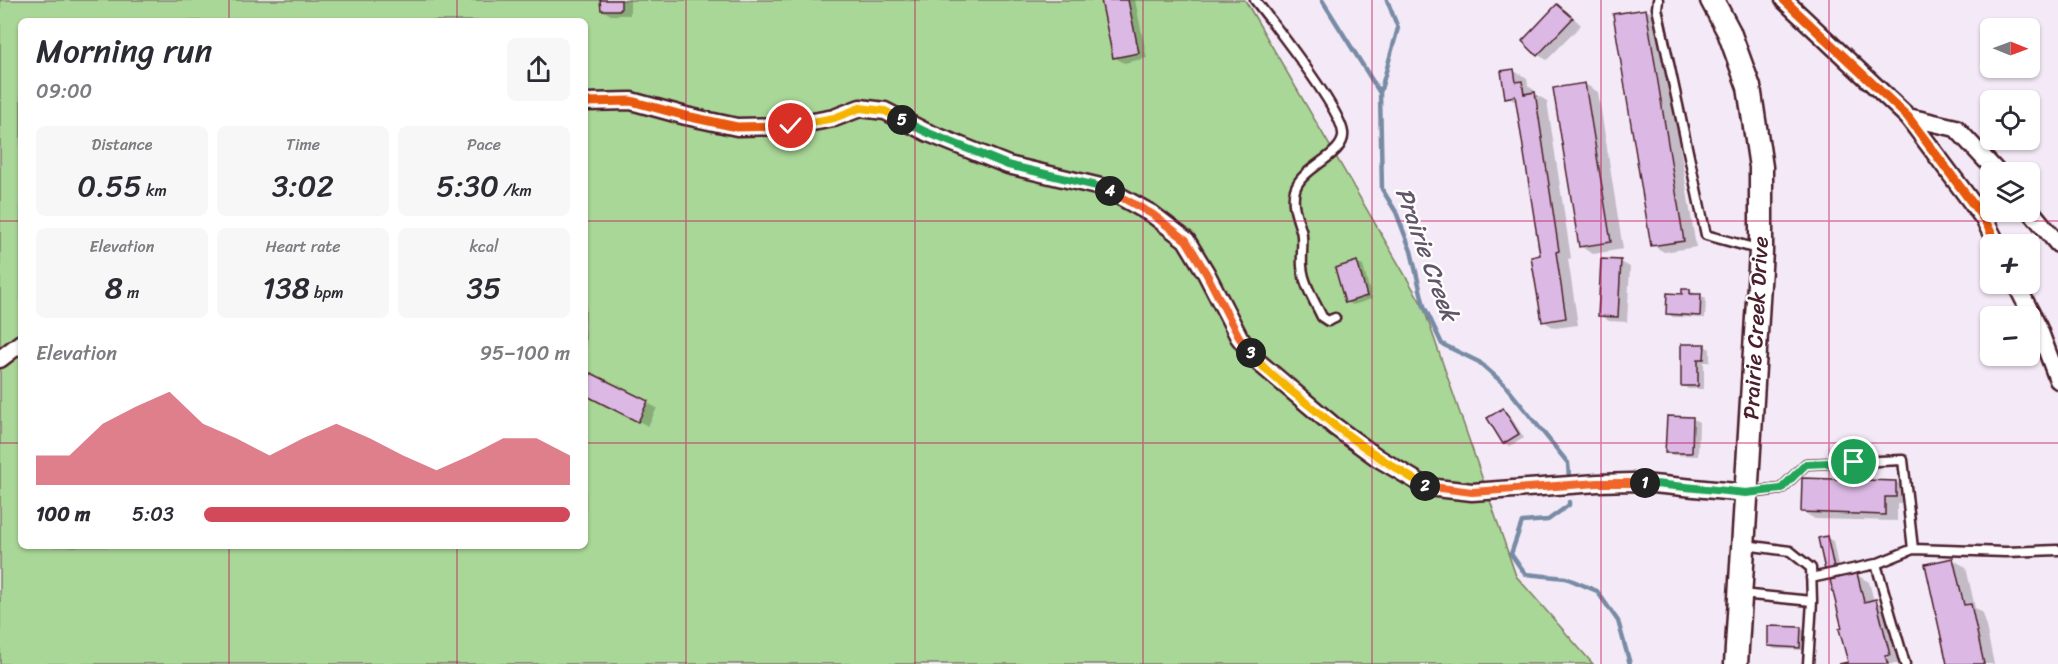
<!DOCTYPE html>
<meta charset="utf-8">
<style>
body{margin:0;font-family:Sriracha,sans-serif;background:#f7f7f7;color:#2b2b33;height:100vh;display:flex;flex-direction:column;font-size:22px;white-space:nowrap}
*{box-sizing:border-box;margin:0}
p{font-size:20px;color:#7c7c81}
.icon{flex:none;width:33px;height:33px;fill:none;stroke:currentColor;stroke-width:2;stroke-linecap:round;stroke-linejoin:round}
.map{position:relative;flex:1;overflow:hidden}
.details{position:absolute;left:18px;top:18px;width:570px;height:531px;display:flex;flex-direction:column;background:#fff;border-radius:9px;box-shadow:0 2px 4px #0004}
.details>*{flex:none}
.needle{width:39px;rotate:91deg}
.controls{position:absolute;left:1980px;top:18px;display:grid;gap:12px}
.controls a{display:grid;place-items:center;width:60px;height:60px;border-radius:9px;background:#fff;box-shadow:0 2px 4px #0004;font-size:30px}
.pin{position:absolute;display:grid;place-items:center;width:51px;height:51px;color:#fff;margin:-26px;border:3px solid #fff;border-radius:50%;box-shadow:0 2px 6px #0007}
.km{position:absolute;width:30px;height:30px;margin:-15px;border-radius:50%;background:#222;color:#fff;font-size:16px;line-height:30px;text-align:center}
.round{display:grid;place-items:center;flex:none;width:63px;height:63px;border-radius:9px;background:#f7f7f7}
.summary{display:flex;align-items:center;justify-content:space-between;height:102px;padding:0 18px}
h1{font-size:33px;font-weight:600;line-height:45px}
.metrics{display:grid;grid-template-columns:repeat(3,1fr);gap:9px;height:102px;padding:6px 18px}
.metrics div{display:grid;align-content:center;border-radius:9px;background:#f7f7f7;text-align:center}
.metrics b{font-size:30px;font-weight:600}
.metrics small{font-size:16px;font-weight:400}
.metrics p{font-size:16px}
.chart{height:168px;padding:12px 18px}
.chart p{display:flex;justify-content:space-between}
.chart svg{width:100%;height:108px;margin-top:6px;fill:#d1495b;opacity:.7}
ul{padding:0 18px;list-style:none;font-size:20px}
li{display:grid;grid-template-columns:96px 72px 1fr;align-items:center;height:45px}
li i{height:15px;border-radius:8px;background:#d1495b}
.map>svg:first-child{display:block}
.green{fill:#a9d797;stroke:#7a7b61;stroke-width:1.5;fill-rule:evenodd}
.shadow{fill:#0003}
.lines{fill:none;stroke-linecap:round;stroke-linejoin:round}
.stream{stroke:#788ba5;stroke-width:4.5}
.building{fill:#dcb9e4;stroke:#4a1f2b;stroke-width:1.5}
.service-casing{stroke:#4a1f2b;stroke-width:13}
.minor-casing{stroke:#4a1f2b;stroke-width:21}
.secondary-casing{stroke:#4a1f2b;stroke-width:27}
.service{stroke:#fff;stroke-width:8}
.minor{stroke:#fff;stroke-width:16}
.secondary{stroke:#fff;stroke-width:22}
.cycleway-casing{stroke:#fff;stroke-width:13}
.cycleway{stroke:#e8590c;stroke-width:9}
.split-1-casing{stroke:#fff;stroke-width:12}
.split-2-casing{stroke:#fff;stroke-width:12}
.split-3-casing{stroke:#fff;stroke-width:12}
.split-4-casing{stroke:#fff;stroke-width:12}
.split-5-casing{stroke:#fff;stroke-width:12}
.split-6-casing{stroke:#fff;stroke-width:12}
.split-1{stroke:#22a559;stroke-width:8}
.split-2{stroke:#f0652b;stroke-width:8}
.split-3{stroke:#f5b400;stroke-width:8}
.split-4{stroke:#f0652b;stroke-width:8}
.split-5{stroke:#22a559;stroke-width:8}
.split-6{stroke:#f5b400;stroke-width:8}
.grid{fill:none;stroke:#c2185b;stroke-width:1.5;stroke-opacity:0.55}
.labels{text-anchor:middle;stroke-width:4.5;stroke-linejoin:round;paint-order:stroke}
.street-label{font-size:22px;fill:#4a1f2b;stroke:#fff}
.water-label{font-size:24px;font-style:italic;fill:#615568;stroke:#fff}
</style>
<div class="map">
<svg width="2058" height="664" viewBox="0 0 2058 664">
<rect width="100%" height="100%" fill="#f4eaf7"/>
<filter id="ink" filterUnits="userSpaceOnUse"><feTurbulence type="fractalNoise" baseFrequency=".0167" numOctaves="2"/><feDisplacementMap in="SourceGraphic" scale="12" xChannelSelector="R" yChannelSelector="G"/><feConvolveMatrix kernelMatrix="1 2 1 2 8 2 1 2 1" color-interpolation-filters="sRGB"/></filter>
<g filter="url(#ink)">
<path class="green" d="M0,0H1245L1423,306L1516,576L1593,664H0ZM21,21H585V546H21Z"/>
<path class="shadow" d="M602,0H630V15H611L602,10Z
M1102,0H1135L1147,58L1124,63L1114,57Z
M1558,5L1567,11L1581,25L1547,60L1538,55L1524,41Z
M1646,10L1659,17L1696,247L1664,252L1652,245L1615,15Z
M1514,71L1527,78L1528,86L1534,90L1535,94L1547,101L1571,258L1568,259L1578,325L1555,328L1543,321L1542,256L1518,103L1506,97Z
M1585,84L1598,92L1623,249L1593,254L1580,246Z
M1621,262L1630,267L1627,322L1609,321L1600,315Z
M1357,263L1363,266L1372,299L1353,305L1347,302Z
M1690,291L1706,299L1705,318L1673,317L1667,313L1683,295Z
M1704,346L1710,349V362H1704V389H1688L1682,385Z
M592,375L657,408L648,426L585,394V389Z
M1503,410L1509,414L1524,438L1510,446L1504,443Z
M1693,419L1699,422L1698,456L1673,455L1667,452Z
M1896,482L1908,489V503H1897V521L1815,519L1803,512Z
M1827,538L1833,541L1839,571L1833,572L1827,569Z
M1953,560L1966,567L1975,608L1983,613L1994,664H1948Z
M1857,575L1869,582L1874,601L1888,608L1902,662L1897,664H1845L1849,663L1844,629Z
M1801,629L1807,632L1806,650L1775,649L1769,646Z"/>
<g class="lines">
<path class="stream" d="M1322,0L1380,93L1382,189L1396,212L1411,251L1424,306L1442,344L1479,362L1504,384L1568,463L1569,478
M1380,93L1398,28L1387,0
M1569,502V505L1548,520L1522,522L1511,554L1525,574L1566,578L1597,591L1618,621L1630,664"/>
</g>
<path class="building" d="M600,0H621V10H601Z
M1101,0H1128L1139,53L1113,58Z
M1557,4L1573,18L1537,56L1522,41Z
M1646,9L1684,241L1651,246L1613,14Z
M1514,69L1516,82L1522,81L1524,94L1535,92L1559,251L1556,252L1566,318L1542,322L1531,257L1540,255L1515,96L1505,98L1501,71Z
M1585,83L1611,242L1579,247L1553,88Z
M1601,259L1621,260L1618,317L1598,316Z
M1357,261L1367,296L1345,303L1335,268Z
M1682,289H1690V294H1701L1700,316L1666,314L1667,293L1682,294Z
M1681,344H1705L1704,359H1698V386H1681Z
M591,373L648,401L638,422L585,395V386Z
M1503,408L1519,434L1503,444L1487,418Z
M1667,416L1693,417L1692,453H1665Z
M1802,478L1896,481V497H1885V515L1801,512Z
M1827,536L1834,568L1825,570L1818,538Z
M1953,558L1964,605L1971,604L1984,664H1947L1925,564Z
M1857,573L1864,602L1876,599L1890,655L1885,656L1888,664H1839L1848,662L1839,629L1842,628L1830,580Z
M1768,626L1801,627L1800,648L1768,646Z"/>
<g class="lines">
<g class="service-casing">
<path id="service" d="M1255,0C1273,23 1341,109 1343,133C1346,155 1301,167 1295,190C1291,203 1297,217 1301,230C1304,241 1301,254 1302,266C1303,283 1315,302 1322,317L1328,321L1335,318
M1658,0L1657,8L1706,235L1761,250
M1747,493L1781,489L1806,464L1903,460L1913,549L2006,552L2058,550
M1876,564L1905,664
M1811,578L1876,564L1913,549
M1741,594L1812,601L1811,568L1790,551L1745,545
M1808,664L1812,601"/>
</g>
<g class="minor-casing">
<path id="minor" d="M1784,0L1908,117L1984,219L1997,244
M585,102L631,101L686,116L737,127L791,126L834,118L860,108L885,111L926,132L1008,165L1105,188L1152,214L1186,240L1206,273L1239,337L1257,361L1334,426L1378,458L1427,487L1472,492L1598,483L1632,482L1746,493
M1908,117L1956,128L1997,172
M2030,210L2058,244
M2016,284L2038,327L2058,380
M0,359L21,343"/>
</g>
<g class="secondary-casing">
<path id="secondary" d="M1712,0L1729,32L1749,87L1761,167V251L1736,664"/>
</g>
<use href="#service" class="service"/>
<use href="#minor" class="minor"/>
<use href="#secondary" class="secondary"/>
<g class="cycleway-casing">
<path id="cycleway" d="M1784,0L1908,117L1984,219L1997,244
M585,102L631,101L686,116L737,127L791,126L834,118L860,108L885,111L926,132L1008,165L1105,188L1152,214L1186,240L1206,273L1239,337L1257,361L1334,426L1378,458L1427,487L1472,492L1598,483L1632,482L1746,493"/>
</g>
<use href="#cycleway" class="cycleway"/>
</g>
</g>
<g class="lines" filter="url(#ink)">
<g class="split-1-casing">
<path id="split-1" d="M1645,483L1746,493L1781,489L1806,464L1854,462"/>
</g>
<g class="split-2-casing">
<path id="split-2" d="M1425,486L1472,492L1598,483H1645"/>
</g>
<g class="split-3-casing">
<path id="split-3" d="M1251,353C1266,372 1286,387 1305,402C1344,434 1382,461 1425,486"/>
</g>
<g class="split-4-casing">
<path id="split-4" d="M1110,191L1152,214L1186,240L1206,273L1239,337L1251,353"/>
</g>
<g class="split-5-casing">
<path id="split-5" d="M902,120L926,132L1008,165L1105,188L1110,191"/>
</g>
<g class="split-6-casing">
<path id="split-6" d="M791,126L834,118L860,108L885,111L902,120"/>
</g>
<use href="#split-1" class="split-1"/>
<use href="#split-2" class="split-2"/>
<use href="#split-3" class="split-3"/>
<use href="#split-4" class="split-4"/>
<use href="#split-5" class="split-5"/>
<use href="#split-6" class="split-6"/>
</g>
<path class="grid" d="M229,0V21M457,0V21M686,0V664M915,0V664M1143,0V664M1372,0V664M1601,0V664M1829,0V664M0,221H21M585,221H2058M0,443H21M585,443H2058M229,546V664M457,546V664"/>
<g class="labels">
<g class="street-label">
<text transform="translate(1755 328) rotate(-87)" y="8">Prairie Creek Drive</text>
</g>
<g class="water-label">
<text transform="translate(1427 254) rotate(70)" y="8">Prairie Creek</text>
</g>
</g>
</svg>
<div class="controls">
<a><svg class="needle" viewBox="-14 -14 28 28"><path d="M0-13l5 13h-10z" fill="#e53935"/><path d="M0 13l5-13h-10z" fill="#7c7c81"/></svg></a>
<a><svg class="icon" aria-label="locate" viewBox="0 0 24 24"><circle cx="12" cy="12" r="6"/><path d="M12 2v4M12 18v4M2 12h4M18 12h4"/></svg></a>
<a><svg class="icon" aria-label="layers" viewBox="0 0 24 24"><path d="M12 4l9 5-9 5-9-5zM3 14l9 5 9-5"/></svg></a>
<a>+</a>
<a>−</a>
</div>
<div class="pin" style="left:1854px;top:462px;background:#1e9e55"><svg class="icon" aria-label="arrive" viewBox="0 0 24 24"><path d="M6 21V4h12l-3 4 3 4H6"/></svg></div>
<div class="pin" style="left:791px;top:126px;background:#d93025"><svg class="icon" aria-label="check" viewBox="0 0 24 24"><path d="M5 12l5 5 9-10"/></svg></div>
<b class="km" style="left:1645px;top:483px">1</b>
<b class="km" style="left:1425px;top:486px">2</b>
<b class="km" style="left:1251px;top:353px">3</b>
<b class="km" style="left:1110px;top:191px">4</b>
<b class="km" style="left:902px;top:120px">5</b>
<section class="details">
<div class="summary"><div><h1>Morning run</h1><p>09:00</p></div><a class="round"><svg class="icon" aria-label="share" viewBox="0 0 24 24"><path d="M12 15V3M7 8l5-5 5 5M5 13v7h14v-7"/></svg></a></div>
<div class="metrics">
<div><p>Distance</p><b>0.55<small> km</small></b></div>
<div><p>Time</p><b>3:02</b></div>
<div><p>Pace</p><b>5:30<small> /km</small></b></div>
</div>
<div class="metrics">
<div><p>Elevation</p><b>8<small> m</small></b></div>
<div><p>Heart rate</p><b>138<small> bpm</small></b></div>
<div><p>kcal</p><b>35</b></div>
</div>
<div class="chart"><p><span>Elevation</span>95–100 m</p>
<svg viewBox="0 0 160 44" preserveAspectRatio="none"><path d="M0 44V32L10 32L20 19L30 12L40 6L50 19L60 25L70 32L80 25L90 19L100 25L110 32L120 38L130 32L140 25L150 25L160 32V44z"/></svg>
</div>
<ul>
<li><b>100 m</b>5:03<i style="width:100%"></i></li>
</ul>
</section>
</div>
